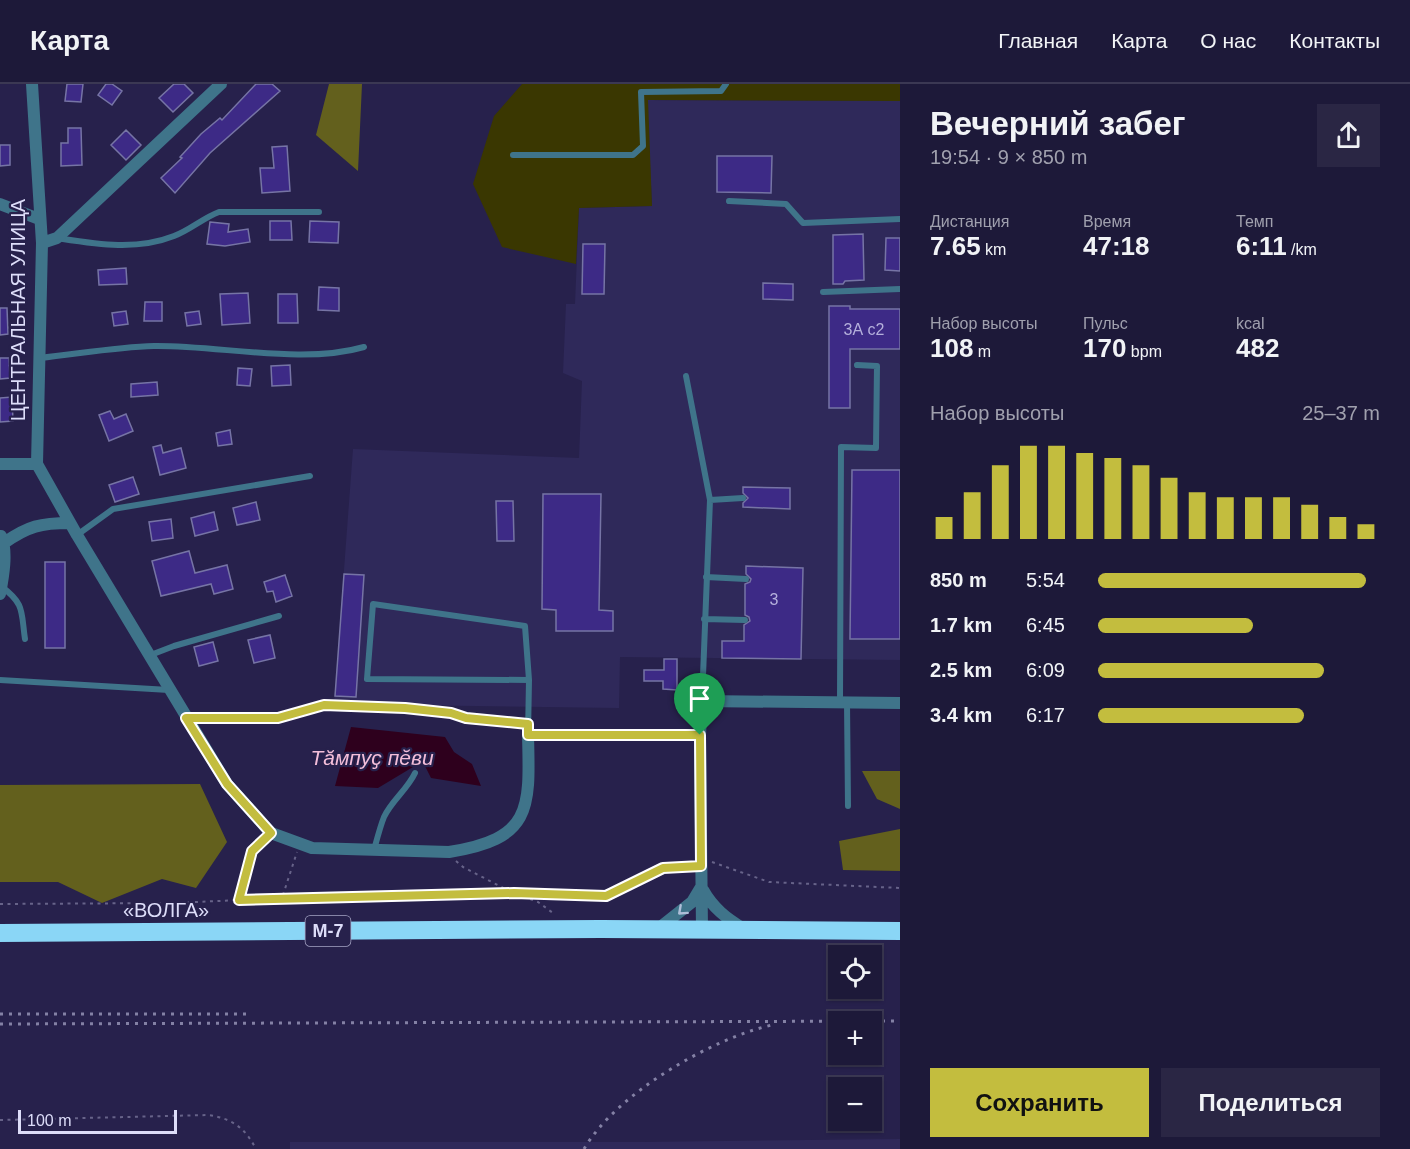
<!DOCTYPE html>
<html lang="ru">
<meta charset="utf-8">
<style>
body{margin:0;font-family:Helvetica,sans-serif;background:#2a2644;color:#f1f3f6;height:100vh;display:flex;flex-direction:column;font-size:22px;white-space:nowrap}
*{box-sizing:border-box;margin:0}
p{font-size:20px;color:#a0a0ae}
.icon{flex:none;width:33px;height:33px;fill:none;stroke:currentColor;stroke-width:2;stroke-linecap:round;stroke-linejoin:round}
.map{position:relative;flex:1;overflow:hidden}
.side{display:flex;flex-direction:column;background:#1d1939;width:510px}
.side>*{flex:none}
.controls{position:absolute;left:828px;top:861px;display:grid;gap:12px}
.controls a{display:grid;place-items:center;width:54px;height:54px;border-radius:0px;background:#1d1939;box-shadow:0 2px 4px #0004,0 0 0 2px #3b3853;font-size:30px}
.scale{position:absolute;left:18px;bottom:15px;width:159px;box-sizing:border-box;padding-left:6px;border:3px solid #ddddf9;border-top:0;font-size:16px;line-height:21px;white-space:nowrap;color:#ddddf9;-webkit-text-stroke:4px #27214c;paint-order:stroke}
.pin{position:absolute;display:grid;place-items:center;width:51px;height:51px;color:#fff;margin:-62px -26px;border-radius:50% 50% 50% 0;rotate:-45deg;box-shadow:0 0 6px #0007}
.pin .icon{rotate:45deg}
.round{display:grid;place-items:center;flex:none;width:63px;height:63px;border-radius:0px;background:#2a2644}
.headline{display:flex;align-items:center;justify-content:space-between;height:102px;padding:0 30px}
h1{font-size:33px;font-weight:800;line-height:45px}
.metrics{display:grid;grid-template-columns:repeat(3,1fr);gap:9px;height:102px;padding:6px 30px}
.metrics div{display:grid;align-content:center}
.metrics b{font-size:26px;font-weight:800}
.metrics small{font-size:16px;font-weight:400}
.metrics p{font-size:16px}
.chart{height:168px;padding:12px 30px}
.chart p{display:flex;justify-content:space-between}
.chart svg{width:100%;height:108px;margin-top:6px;stroke:#c3bd3e;stroke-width:6}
.action{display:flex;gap:12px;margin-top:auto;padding:12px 30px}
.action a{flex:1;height:69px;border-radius:0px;background:#c3bd3e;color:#111;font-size:24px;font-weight:800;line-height:69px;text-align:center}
.action a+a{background:#2a2644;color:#f1f3f6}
ul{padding:0 30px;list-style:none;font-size:20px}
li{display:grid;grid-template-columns:96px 72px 1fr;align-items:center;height:45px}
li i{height:15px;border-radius:8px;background:#c3bd3e}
header{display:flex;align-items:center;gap:36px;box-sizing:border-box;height:84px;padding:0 30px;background:#1d1939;border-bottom:2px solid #3b3853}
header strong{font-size:28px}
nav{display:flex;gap:33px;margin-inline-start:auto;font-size:21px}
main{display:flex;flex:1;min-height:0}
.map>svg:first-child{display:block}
.built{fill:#2f295a}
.green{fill:#3a3701}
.forest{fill:#63601d}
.water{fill:#2e001d}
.building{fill:#3d2a86;stroke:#7674a5;stroke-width:1.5}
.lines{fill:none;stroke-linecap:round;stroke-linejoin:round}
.path{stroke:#676389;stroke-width:2;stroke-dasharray:3 4.5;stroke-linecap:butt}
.lane{stroke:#3f748a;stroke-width:6}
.street{stroke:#3f748a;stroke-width:12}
.highway{stroke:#8ad6f6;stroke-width:18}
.rail{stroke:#8481a5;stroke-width:3;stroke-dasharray:3 6;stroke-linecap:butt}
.oneway{stroke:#aebed8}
.route-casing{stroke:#fff;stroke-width:12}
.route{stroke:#c3bd3e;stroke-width:8}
.labels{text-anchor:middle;stroke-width:4.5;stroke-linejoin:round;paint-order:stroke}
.number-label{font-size:16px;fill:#b5b0dc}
.shield{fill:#27214c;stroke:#a6a5c5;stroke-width:1.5}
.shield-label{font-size:18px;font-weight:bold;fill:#ddddf9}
.street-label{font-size:20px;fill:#ddddf9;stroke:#27214c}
.water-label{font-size:21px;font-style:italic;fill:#f3bed9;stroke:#27214c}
</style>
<header>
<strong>Карта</strong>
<nav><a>Главная</a><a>Карта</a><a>О нас</a><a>Контакты</a></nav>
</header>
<main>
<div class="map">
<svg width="900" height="1065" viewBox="0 0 900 1065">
<rect width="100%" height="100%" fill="#27214c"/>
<path class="built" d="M647,16L900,17V576L620,573L619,624L334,620L353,365L579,374L582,297L563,289L566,220H575L579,124L652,122Z
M900,1055V1065H290V1058H644Z"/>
<path class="green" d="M522,0H900V17L648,16L652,122L579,124L576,180L502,163L473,100L494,32Z"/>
<path class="forest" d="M329,0H362L358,87L316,51Z
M862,687H900V725L877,715Z
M200,700L227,758L196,804L162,795L102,819L58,798H0V701Z
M900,745V787L843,786L839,757Z"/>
<path class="water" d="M351,643L445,653L454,668L472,680L481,702L431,694L424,680H418L378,704L335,702Z"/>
<path class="building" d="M67,0H83L81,18L65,17Z
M106,0H112L122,7L112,21L98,11Z
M174,0H184L193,9L173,28L159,14Z
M256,0H272L280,7L210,69L175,109L161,94L182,74L180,73L201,50L220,34L222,36Z
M68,44H81L82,81L61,82V59H68Z
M126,46L141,61L126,76L111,61Z
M0,61H10V81L0,82Z
M287,62L290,107L262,109L260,84H274L272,63Z
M717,72H772L771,109L717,108Z
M270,137H291L292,156H270Z
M310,137L339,138L338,159L309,158Z
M210,138L229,140L228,148L248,145L250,158L225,162L207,160Z
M863,150L864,196L845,197L843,200H833V151Z
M886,154H900V187L885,186Z
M583,160H605L604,210H582Z
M126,184L127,200L99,201L98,186Z
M763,199L793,200V216L763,215Z
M319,203L339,204V227L318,226Z
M248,209L250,239L222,241L220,210Z
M278,210H297L298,239H278Z
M145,218H162V237H144Z
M829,222H850V225H900V265H850V324H829Z
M0,224H7L8,250L0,251Z
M126,227L128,240L114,242L112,229Z
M199,227L201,240L187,242L185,229Z
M0,274H9L10,294L0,295Z
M290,281L291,301L272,302L271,282Z
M238,284L252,285L250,302L237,301Z
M157,298L158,311L131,313V300Z
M12,313L13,337L0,338V314Z
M110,327L114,335L126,330L133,347L109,357L99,331Z
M230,346L232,360L218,362L216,349Z
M161,361L163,369L181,364L186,384L160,391L153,363Z
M852,386H900V555H850Z
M133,393L139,410L115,418L109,401Z
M743,403L790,404V425L743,423V419L748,414L743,409Z
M543,410H601L599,526L613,527V547H556V526L542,525Z
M496,417H513L514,457H497Z
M256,418L260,436L237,441L233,424Z
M214,428L218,446L195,452L191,434Z
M171,435L173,454L152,457L149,438Z
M189,467L195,489L227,481L233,505L214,510L211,500L161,512L152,477Z
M45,478H65V564H45Z
M746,482L803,484L801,575L722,574V557H744V541L750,537L749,533L745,531V500L750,498L751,495L746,490Z
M344,490L364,491L356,613L335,612Z
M285,491L292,512L276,518L273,507L267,508L264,498Z
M270,551L275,574L254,579L248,556Z
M213,558L218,577L199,582L194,563Z
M664,575H677V606L663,605V597H644V586H664Z"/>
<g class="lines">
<path class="path" d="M286,632L324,621L405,624L451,629L466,634L520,640
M456,777L463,783L511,808
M712,778L769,798L900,804
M516,810L538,818L553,829
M282,814L514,809L606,812L663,784L690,783
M239,816L252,767L263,756
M0,820L175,819L282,814L297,768
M0,1036L209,1031C233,1035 245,1044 256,1065"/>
<path class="lane" d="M513,71H633L643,62L641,8L721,7L726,0
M729,117L786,120L803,139L900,135
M57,154C96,160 136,167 174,152C190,146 203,134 219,128H319
M823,208L900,205
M40,274C78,270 116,263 154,262C219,261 302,281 364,263
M686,292L710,416L702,617
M710,416L743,414
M77,451L113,425L310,392
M706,493L746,495
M2,503C25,520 21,528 25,555
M704,535L745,536
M148,572L174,562L279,532
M0,596L169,606
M840,617L841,363L876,364L877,282L857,281
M847,618L848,722
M188,634H278
M528,651L529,596L525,542L373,520L367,595L529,596
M374,766C377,755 380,743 384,733C392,716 407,706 415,689"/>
<path class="street" d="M32,0L42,159L37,380
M0,120L39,135
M42,159L57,154L221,0
M0,380H37
M37,380L77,451L227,700L271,749L312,764L449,768C532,755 530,725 528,651H700
M4,459C28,442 41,439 70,439
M0,510C3,494 8,467 1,452
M703,806C713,824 726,834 744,845
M658,845L692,818L701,803
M702,846L700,651L702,617L900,619"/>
<path class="highway" d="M0,849L601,845L900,847"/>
<path class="rail" d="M0,930H252
M0,940L900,937
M584,1065C616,1010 710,955 772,941"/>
</g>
<defs><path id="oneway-chevron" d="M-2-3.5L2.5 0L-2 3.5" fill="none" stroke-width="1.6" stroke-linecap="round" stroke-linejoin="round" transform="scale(1.5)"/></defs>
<use class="oneway" href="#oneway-chevron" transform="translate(682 827) rotate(138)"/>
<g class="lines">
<g class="route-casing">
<path id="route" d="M324,621L405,624L451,629L466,634L528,640V651H700L701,782L663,784L606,812L514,809L239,816L252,767L271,749L227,700L186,634H278Z"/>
</g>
<use href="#route" class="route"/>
</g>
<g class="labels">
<g class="number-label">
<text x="864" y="251">3А с2</text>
<text x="774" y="521">3</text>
</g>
<rect class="shield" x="305.5" y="832" width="45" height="30" rx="4.5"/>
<g class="shield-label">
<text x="328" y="853">М-7</text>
</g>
<g class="street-label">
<text transform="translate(18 226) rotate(-90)" y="7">ЦЕНТРАЛЬНАЯ УЛИЦА</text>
<text x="166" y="833">«ВОЛГА»</text>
</g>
<g class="water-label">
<text x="372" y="681">Тӑмпуҫ пӗви</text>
</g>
</g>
</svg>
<div class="controls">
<a><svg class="icon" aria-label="locate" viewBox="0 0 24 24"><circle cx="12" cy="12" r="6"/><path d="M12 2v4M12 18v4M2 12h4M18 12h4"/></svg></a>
<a>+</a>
<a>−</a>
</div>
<div class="scale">100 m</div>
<div class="pin" style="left:700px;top:651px;background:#1e9e55"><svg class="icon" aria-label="arrive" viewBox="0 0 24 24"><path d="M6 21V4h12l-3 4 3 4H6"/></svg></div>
</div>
<section class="side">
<div class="headline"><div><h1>Вечерний забег</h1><p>19:54 · 9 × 850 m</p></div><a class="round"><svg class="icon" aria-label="share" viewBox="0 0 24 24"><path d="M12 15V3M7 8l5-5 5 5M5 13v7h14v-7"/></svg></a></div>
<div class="metrics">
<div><p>Дистанция</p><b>7.65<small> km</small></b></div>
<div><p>Время</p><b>47:18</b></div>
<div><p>Темп</p><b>6:11<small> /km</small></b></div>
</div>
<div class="metrics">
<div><p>Набор высоты</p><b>108<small> m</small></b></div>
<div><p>Пульс</p><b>170<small> bpm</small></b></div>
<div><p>kcal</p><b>482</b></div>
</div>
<div class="chart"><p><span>Набор высоты</span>25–37 m</p>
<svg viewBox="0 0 160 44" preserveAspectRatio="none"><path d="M5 44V35M15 44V25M25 44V14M35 44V6M45 44V6M55 44V9M65 44V11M75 44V14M85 44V19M95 44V25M105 44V27M115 44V27M125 44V27M135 44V30M145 44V35M155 44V38"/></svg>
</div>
<ul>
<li><b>850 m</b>5:54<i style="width:95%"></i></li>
<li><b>1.7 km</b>6:45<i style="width:55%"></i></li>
<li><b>2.5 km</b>6:09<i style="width:80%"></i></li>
<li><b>3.4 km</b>6:17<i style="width:73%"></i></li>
</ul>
<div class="action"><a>Сохранить</a><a>Поделиться</a></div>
</section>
</main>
